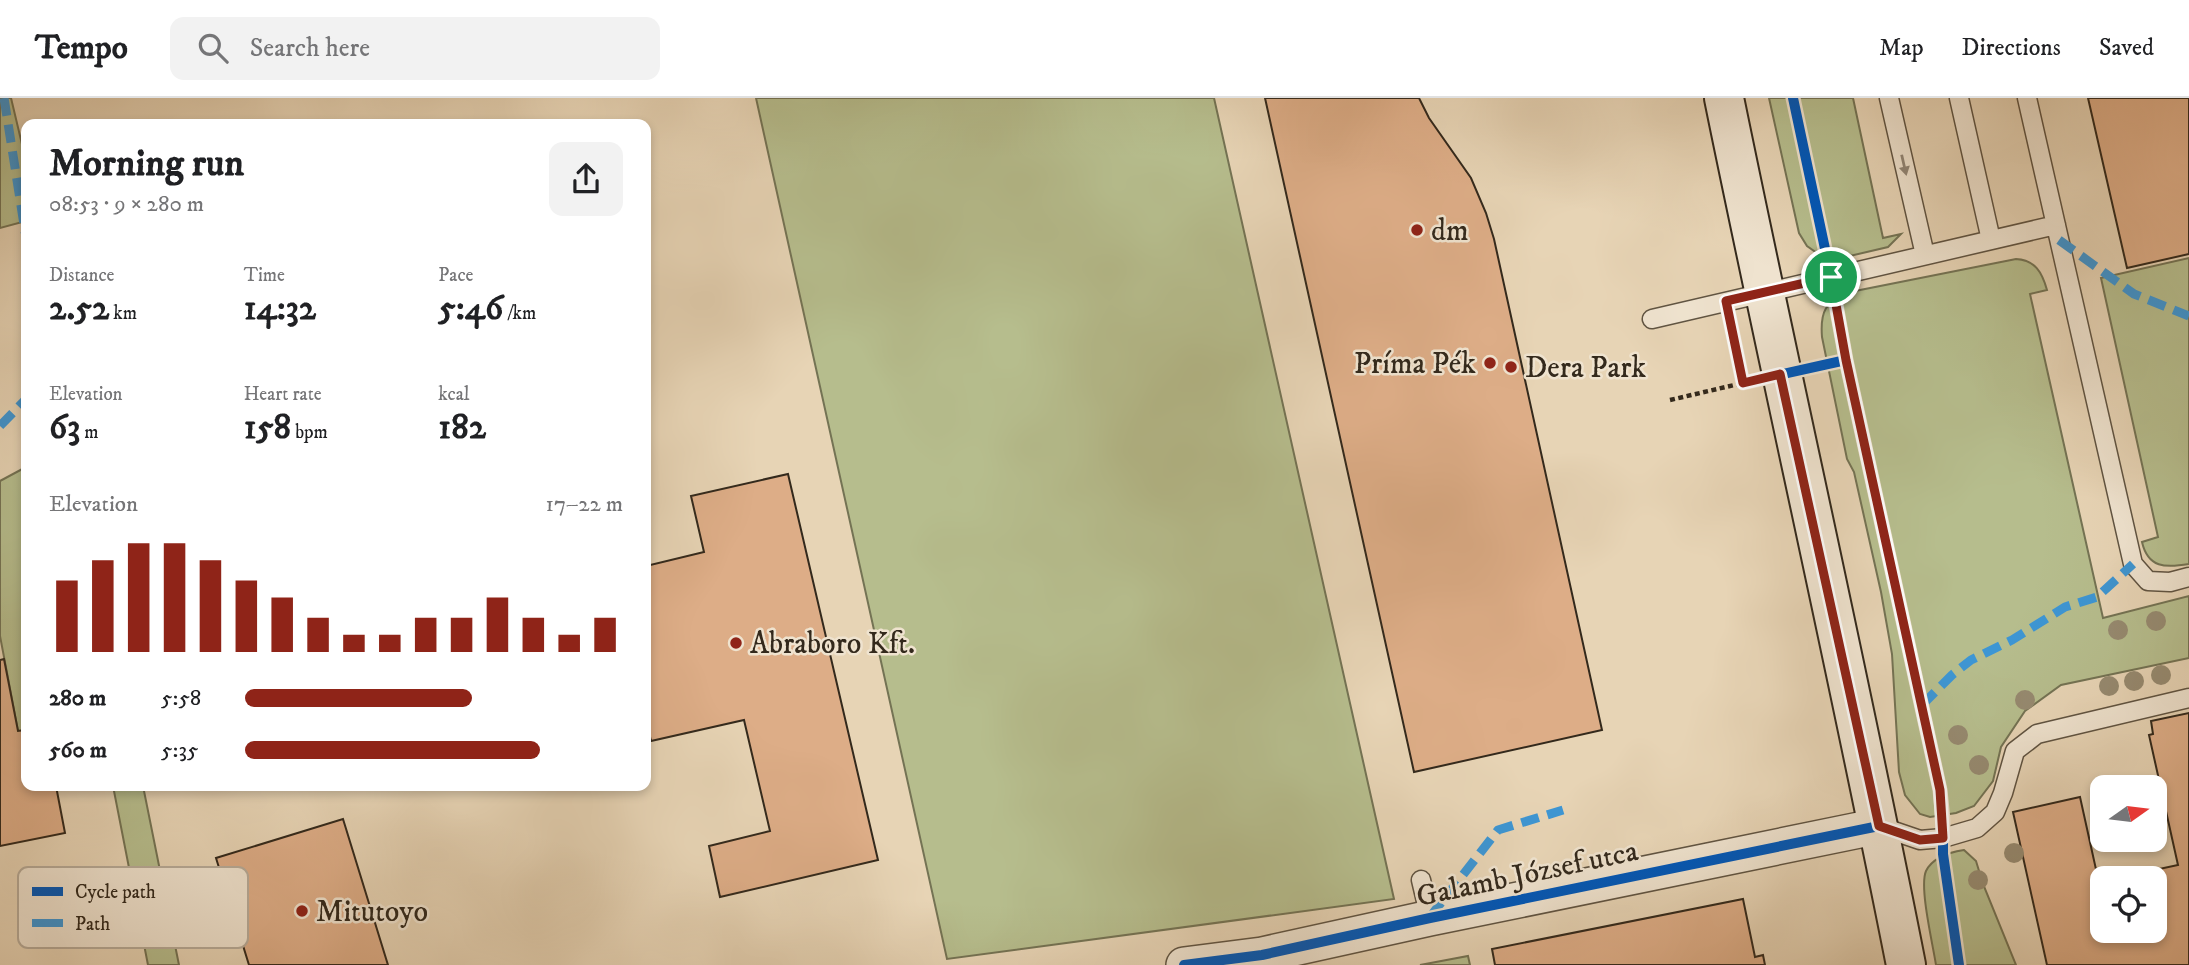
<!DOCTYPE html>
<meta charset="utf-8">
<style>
body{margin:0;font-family:"IM FELL DW Pica",serif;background:#f2f2f2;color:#202124;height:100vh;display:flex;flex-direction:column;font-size:26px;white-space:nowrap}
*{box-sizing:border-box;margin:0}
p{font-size:23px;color:#757577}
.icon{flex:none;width:38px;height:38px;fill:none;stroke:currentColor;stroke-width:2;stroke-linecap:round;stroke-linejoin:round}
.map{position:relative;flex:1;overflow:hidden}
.sheet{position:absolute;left:21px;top:21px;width:630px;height:672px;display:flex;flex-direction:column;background:#fff;border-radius:14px;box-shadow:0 4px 10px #0003}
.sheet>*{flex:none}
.needle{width:46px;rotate:76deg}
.controls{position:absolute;left:2090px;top:677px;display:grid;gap:14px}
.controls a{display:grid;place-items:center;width:77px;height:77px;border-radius:14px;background:#fff;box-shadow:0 4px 10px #0003;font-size:35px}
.pin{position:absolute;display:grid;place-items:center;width:60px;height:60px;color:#fff;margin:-30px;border:4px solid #fff;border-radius:50%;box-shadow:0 2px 7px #0007}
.round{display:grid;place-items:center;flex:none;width:74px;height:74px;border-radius:14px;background:#f2f2f2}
.overview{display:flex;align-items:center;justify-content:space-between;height:119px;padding:0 28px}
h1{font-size:38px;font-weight:800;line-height:52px}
.figures{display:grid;grid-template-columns:repeat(3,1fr);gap:10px;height:119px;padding:7px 28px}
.figures div{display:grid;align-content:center}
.figures b{font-size:35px;font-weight:800}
.figures small{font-size:19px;font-weight:400}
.figures p{font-size:19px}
.chart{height:196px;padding:14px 28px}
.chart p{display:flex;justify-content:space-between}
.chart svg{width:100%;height:126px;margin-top:7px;stroke:#8f2418;stroke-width:6}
ul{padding:0 28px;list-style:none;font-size:23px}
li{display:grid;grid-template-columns:112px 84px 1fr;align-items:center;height:52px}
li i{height:18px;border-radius:9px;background:#8f2418}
header{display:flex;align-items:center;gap:42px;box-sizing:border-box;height:98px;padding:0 35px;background:#fff;border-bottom:2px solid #e0e0e0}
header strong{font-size:33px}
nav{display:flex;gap:38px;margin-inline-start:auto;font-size:24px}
.search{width:490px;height:63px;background:#f2f2f2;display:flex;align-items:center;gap:18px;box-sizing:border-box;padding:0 24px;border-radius:14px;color:#757577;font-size:26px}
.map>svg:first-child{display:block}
.green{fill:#b6bd8d;stroke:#747354;stroke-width:2}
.building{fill:#ddad87;stroke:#33291c;stroke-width:2}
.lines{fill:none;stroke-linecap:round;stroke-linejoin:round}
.lane-casing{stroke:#605442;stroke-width:21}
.street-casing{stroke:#605442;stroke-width:38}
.secondary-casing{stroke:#33291c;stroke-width:42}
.path{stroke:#33291c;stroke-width:4.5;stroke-dasharray:5 3.5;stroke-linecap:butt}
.lane{stroke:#efe3cf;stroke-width:18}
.street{stroke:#efe3cf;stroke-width:35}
.secondary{stroke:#efe3cf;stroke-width:38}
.quiet{stroke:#3d96d4;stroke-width:9;stroke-dasharray:18 9;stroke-linecap:butt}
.cycleway-casing{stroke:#efe3cf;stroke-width:15}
.cycleway{stroke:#0057b8;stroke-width:10}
.tree{fill:#968a70}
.oneway{fill:#918676}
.route-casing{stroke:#fff;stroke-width:14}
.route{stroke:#8f2418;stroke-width:9}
.poi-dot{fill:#8f2418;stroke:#efe3cf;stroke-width:2.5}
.labels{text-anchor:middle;stroke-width:5;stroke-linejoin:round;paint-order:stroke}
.poi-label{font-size:30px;fill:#33291c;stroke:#efe3cf;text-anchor:start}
.street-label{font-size:30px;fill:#33291c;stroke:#efe3cf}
.key{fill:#efe3cf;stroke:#b7ab99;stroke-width:2}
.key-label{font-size:19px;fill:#33291c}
</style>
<header>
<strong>Tempo</strong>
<div class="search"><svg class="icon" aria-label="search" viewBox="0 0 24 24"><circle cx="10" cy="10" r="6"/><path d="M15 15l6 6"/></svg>Search here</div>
<nav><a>Map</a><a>Directions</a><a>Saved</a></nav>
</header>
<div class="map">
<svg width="2189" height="867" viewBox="0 0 2189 867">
<rect width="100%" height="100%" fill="#e7d4b5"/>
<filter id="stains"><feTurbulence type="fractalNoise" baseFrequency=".00286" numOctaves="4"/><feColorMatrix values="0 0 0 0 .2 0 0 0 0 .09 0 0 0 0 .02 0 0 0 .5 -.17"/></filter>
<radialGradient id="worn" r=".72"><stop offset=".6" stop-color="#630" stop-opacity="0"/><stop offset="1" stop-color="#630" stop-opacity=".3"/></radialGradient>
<path class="green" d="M0,0H11L26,63V123L0,130Z
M756,0H1214L1394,801L947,861Z
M1769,0H1853L1883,140L1901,136L1888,149L1837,161L1824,160L1807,148L1799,135Z
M2189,160V466C2165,470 2148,470 2142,444L2158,439L2101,180Z
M2016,161C2035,162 2042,174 2047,192L2030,196L2103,520L2189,498V560L2061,587L2025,613L2001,649L1993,683L1974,708L1956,715L1930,719L1920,716L1905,697L1899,674L1892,556L1881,494L1854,374L1847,361L1822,239C1820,214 1825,203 1850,194Z
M26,369V632L18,633L0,538V383Z
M113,688H143L179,867H148Z
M1964,752L1976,763L1983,786L2016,867H1936C1933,847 1919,789 1926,773C1933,759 1951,754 1964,752Z
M1468,858L1470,867H1420Z"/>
<path class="building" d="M1265,0H1419L1429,20L1471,80L1486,115L1494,141L1602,632L1414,674Z
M2088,0H2189V156L2127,170Z
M788,376L878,762L720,799L709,748L770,733L744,622L651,643L646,622V468L704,454L691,398Z
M4,561L18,633L26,632V688H56L65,735L0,748V562Z
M2189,615V867H2047L2013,714L2080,699L2099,785L2102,784V833H2154V780H2117L2178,767L2149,637L2153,636L2151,623Z
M343,721L388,867H249L216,760Z
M1743,801L1755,859L1763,857L1765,867H1495L1492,851Z"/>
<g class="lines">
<g class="lane-casing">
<path id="lane" d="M1889,0L1925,157
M1959,0L1991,142
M2027,0L2133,466L2148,483L2170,484L2189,479
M1652,221L2056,127
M1879,728L1920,742L1943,740L1977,730L1995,714L2003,695L2015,653L2037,636L2189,600
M1421,782L1430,820"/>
</g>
<g class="street-casing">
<path id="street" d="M1184,867L1262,857L1430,820L1879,728"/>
</g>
<g class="secondary-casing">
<path id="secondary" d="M1724,0C1783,289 1849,577 1906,867"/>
</g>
<path class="path" d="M1670,302L1743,285"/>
<use href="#lane" class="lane"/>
<use href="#street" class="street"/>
<use href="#secondary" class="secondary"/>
<path class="quiet" d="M4,0L26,139
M2059,142L2134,196L2189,218
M0,328L26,301
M1922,607L1952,577L1971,562L2012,542L2065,509L2097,499L2133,466
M1430,819L1498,732L1563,712"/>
<g class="cycleway-casing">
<path id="cycleway" d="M1793,0L1831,179L1846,262L1940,692L1943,722V756L1959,867
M1726,203L1743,285L1846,262
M1184,867L1262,857L1430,820L1879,728"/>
</g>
<use href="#cycleway" class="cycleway"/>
</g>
<g class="tree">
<circle cx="2156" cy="523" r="10"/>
<circle cx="2118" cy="532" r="10"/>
<circle cx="2161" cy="577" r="10"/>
<circle cx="2134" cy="583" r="10"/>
<circle cx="2109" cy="588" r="10"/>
<circle cx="2025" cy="602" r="10"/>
<circle cx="1958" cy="637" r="10"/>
<circle cx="1979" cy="667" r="10"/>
<circle cx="2014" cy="755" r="10"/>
<circle cx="1978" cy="782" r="10"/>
</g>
<defs><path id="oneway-solid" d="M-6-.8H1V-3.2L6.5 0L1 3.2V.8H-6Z" transform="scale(1.75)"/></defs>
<use class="oneway" href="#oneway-solid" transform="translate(1904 67) rotate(77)"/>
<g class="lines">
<g class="route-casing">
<path id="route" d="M1831,179L1846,262L1940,692L1943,740L1920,742L1879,728L1780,276L1743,285L1726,203Z"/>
</g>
<use href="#route" class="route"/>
</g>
<g class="poi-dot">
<circle cx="1417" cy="132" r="7"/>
<circle cx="1490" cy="265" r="7"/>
<circle cx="1511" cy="269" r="7"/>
<circle cx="736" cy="545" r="7"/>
<circle cx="302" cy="813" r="7"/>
</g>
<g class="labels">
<g class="poi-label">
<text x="1431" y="142">dm</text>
<text x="1476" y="275" text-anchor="end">Príma Pék</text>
<text x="1525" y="279">Dera Park</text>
<text x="750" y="555">Abraboro Kft.</text>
<text x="316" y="823">Mitutoyo</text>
</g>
<g class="street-label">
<text transform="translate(1527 775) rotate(-12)" y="10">Galamb József utca</text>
</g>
</g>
<rect x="18" y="769" width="230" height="81" rx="10" class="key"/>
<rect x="32" y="789" width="31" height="9" fill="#0057b8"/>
<rect x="32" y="821" width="31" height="8" fill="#3d96d4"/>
<g class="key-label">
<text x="75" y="800">Cycle path</text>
<text x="75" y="832">Path</text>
</g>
<rect width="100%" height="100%" filter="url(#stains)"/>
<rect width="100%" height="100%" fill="url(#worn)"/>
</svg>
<div class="controls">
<a><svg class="needle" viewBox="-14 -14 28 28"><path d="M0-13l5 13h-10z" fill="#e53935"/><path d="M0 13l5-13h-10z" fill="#757577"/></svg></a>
<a><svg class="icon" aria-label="locate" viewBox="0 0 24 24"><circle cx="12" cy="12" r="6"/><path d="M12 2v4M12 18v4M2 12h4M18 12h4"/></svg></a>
</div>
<div class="pin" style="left:1831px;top:179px;background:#1e9e55"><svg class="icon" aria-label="arrive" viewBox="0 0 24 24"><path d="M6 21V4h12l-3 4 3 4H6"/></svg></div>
<section class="sheet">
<div class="overview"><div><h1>Morning run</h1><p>08:53 · 9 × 280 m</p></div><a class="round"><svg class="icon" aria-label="share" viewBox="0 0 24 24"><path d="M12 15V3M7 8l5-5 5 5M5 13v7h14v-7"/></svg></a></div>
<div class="figures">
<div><p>Distance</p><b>2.52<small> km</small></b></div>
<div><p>Time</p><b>14:32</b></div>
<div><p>Pace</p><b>5:46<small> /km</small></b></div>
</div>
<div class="figures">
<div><p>Elevation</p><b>63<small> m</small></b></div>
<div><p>Heart rate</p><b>158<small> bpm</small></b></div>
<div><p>kcal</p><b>182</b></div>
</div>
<div class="chart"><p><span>Elevation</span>17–22 m</p>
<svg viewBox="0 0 160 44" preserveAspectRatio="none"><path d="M5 44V19M15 44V12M25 44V6M35 44V6M45 44V12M55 44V19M65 44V25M75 44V32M85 44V38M95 44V38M105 44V32M115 44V32M125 44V25M135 44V32M145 44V38M155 44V32"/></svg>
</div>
<ul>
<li><b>280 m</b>5:58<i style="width:60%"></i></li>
<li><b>560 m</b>5:35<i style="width:78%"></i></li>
</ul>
</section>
</div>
